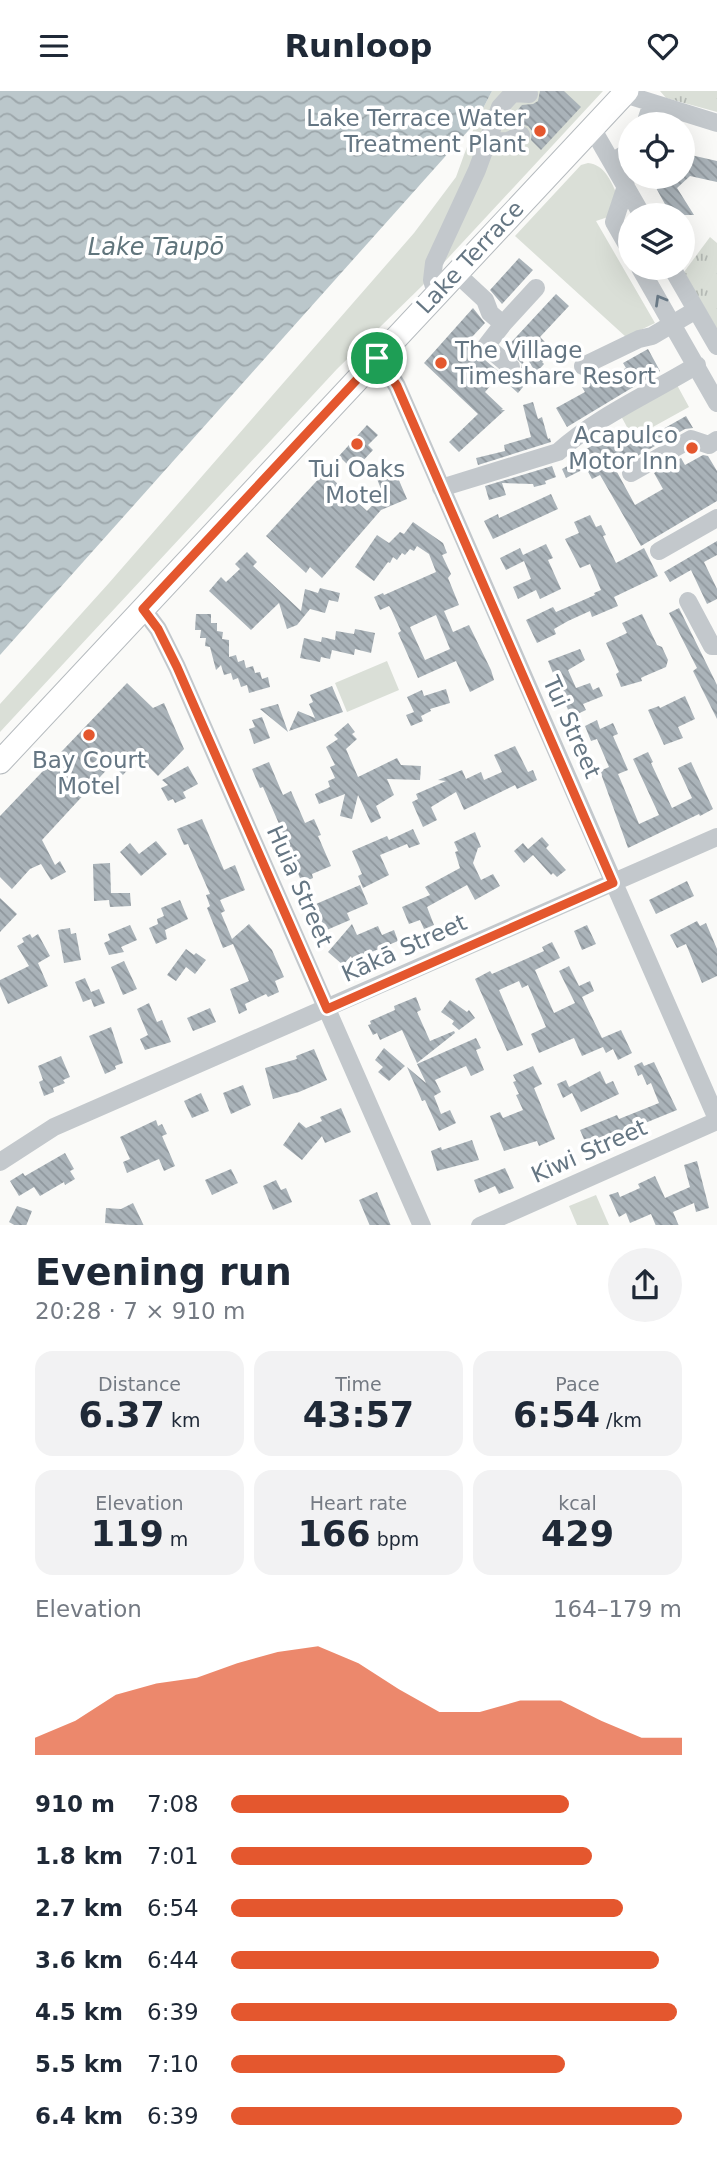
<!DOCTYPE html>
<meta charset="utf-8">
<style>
body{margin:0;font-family:"DejaVu Sans",sans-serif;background:#f2f2f3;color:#1f2937;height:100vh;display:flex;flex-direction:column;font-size:26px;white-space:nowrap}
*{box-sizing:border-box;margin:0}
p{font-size:23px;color:#747a83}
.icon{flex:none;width:38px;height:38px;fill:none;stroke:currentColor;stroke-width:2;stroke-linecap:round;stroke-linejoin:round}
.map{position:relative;height:1134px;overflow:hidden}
.side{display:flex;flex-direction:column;background:#fff;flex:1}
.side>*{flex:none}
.controls{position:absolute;left:618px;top:21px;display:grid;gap:14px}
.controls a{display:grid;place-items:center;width:77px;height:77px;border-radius:50%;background:#fff;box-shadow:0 7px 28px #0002;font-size:35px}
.pin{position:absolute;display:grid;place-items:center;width:60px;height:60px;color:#fff;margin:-30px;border:4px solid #fff;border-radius:50%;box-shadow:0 2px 7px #0007}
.round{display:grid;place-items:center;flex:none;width:74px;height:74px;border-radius:37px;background:#f2f2f3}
.overview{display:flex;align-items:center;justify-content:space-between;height:119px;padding:0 35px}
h1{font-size:38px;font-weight:700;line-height:52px}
.figures{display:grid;grid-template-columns:repeat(3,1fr);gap:10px;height:119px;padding:7px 35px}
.figures div{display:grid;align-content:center;border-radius:18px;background:#f2f2f3;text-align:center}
.figures b{font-size:35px;font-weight:700}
.figures small{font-size:19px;font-weight:400}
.figures p{font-size:19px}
.chart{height:196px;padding:14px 35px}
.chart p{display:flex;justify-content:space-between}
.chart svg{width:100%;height:126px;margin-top:7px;fill:#e4572e;opacity:.7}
ul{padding:0 35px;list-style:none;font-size:23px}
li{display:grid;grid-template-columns:112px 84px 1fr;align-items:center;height:52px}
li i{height:18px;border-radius:9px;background:#e4572e}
header{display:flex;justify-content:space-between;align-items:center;height:91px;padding:0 35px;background:#fff;font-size:32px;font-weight:700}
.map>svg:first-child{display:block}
.green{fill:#dadfd7}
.park{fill:url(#park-tufts)}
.water{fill:url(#water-waves)}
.building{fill:url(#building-back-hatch);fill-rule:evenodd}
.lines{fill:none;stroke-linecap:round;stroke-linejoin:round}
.major-casing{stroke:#b5babe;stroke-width:25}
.minor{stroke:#c3c8cc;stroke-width:18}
.major{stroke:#fff;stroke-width:23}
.oneway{stroke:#6a7a87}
.route-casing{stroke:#fff;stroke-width:14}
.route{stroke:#e4572e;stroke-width:9}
.poi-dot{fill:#e4572e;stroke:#fff;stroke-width:2.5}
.labels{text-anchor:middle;stroke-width:7;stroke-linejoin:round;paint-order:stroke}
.poi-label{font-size:23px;fill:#657683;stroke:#fff;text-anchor:end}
.street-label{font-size:23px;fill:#657683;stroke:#fff}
.water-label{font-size:24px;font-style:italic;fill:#60757c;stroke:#fff}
</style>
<header><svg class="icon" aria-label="menu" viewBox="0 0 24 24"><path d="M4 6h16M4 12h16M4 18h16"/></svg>Runloop<svg class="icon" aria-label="heart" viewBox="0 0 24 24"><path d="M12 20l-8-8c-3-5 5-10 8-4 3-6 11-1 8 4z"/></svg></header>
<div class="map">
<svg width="717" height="1135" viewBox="0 0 717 1135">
<defs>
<pattern id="park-tufts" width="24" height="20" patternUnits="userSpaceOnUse" patternTransform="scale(1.75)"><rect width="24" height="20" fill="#dadfd7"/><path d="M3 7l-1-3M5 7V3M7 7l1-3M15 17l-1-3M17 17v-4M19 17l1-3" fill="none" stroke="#b4b9b4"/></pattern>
<pattern id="water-waves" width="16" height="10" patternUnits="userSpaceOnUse" patternTransform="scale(1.75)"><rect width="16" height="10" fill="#bbc7cb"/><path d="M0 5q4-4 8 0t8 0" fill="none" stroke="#9ca6aa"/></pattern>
<pattern id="building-back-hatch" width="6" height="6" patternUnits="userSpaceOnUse" patternTransform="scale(1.75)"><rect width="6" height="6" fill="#aab3b9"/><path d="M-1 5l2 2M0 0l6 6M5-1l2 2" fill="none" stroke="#8e969c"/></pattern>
</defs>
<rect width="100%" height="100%" fill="#fafaf8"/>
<path class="green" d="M492,0H603L423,194L337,278L0,641V613L109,492L414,142L456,86L476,31Z
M588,72C605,74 610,89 617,103L608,126L596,130L655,232L626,246L515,145L581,74Z
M677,294L689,316L633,347L621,325Z
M387,570L399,599L347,621L335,592Z
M596,1104L609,1134H577L569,1115Z"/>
<path class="park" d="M660,0H717V21L666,7Z
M710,146L717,152V238L684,181Z"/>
<path class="water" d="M0,0H492L476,31L0,564Z"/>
<path class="building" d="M540,0H564L581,16L541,59L531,49L532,40L528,35L521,33L515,34L509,29L522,14L533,13L538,10Z
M682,62L717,70V91L690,85L677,97L694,124H671L650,86H682Z
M519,167L533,179L502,213L490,199Z
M556,203L569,215L540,246L549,255L547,258L551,262L542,271L544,273L536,282L519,254L528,290L518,302L499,285L485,301L503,318L501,319H505L459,361L449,351L478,323L424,272L473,217L485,232L472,246L475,249L472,254L479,264L504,285L515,286L520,283L522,273L506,257Z
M648,258L660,280L567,336L556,317L585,301L582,296L594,290L596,294L626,277L623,272Z
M533,311L538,328L542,326L548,348L550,347L551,351L478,374L476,367L505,360L504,354L531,346L523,314Z
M686,325L693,337L685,338L625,372L617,381L635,414L663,398L654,382L681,367L685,374L703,364L708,365L717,380V410L641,455L600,384L592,388L586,377L566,387L562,378L586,365L583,360L622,337L633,355Z
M367,334L378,344L368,354L373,359L360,373L355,368L349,375L339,365Z
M386,373L394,389L398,387L407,408L381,419L322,487L310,476L306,482L266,445L325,381L367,420L383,403L373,378Z
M552,375L556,386L545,390L546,393L534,396L533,393L502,392L506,404L489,409L485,395Z
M551,403L558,418L493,448L484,430L498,423L499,427Z
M590,424L596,436L601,434L606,444L603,445L616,472L644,457L658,485L614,506L618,515L592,526L590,520L568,530L554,538L556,543L537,552L526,529L553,516L556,521L595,504L594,502L601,499L590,473L580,477L565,448L579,442L574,431Z
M413,431L443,452L447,462L442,464L451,483L448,487L459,514L444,520L453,541L469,534L491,579L494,589L470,601L456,570L418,587L398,542L401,540L391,518L389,515L380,519L374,506L383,502L384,504L436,481L429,463L417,455L414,460L410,458L405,464L402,462L397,469L393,466L390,472L388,471L374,490L355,476L377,444L389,452L400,441L404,443ZM436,524L450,558L425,569L410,536Z
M717,450V464L704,471L717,498V508L707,513L691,479L670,491L664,481Z
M546,453L553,467L548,469L561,498L540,508L536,499L518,508L513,496L531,488L524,470L506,479L500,467L520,457L523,464Z
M247,461L257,471L253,475L301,520L305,498L318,502L320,497L340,502L338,511L329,509L325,522L310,518L297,534L287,538L279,512L251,539L209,500L221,486L226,491L240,478L235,473Z
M679,517L717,594V628L693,580L697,577L669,522Z
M196,523H211V532H217V540L223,541L222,548L229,549V566L236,564L238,571L244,569L246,577L253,575L255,582L260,581L262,588L268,586L270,596L249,602L247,594L241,596L238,587L233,589L231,582L224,584L221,574L216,579L210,556L205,555L206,547H200L201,539H195Z
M642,523L657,554L662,556L668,569L666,576L645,585L641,587L642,590L621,596L616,583L619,581L606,552L627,542L622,532Z
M355,538L375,542L371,562L355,558L354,564L332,559L330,568L321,566L320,571L300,567L304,547L321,551L322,546L335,549L336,540L354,543Z
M580,558L585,569L568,579L576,597L590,592L593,599L599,596L603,605L583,613L586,619L571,626L548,570Z
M127,592L153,617L164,612L184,658L158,685L139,666L123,684L112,673L42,749L55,774L60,770L66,781L51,789L41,773L30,778L12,798L0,786V725Z
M332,595L343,621L289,640L298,620L315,627L309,613L313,611L310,604Z
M446,598L450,612L430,618L431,620L421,625L423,630L411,635L406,624L414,621L407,606L422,599L424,605Z
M685,605L695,628L678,636L683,647L664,654L648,619L659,615L660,617Z
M278,613L288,641L260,618Z
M262,626L270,647L254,653L249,638L255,636L252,629Z
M597,629L600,638L613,632L618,643L613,645L628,679L618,683L639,733L659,724L633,668L648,661L653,671L651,672L672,717L692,707L678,677L691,671L713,718L700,725L699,723L628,757L600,680L609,676L597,648L591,650L585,635Z
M348,632L355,641L352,643L357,648L346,658L358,686L397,667L401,674L421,675L420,689L387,688L394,704L376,715L381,727L371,732L358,704L352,728L340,725L345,703L319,713L315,703L330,696L328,690L335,687L330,676L335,674L326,656L338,648L334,644Z
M515,655L528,681L533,679L537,689L517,698L515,694L464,719L456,701L431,716L437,729L423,736L412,711L418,708L416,703L446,690L438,689L462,679L466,688L481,681L484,689L502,681L494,664Z
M269,671L283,704L291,700L305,732L314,728L321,744L318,745L331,775L312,783L313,787L302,792L288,758L285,759L279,744L283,742L263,696L260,697L252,678Z
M188,675L198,693L183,701L186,707L175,712L173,708L168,710L161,697L168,694L162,689Z
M202,728L224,779L235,774L245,799L220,809L225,820L221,822L232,848L249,833L272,859L284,886L275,890L279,901L268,906L266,903L245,913L247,919L239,923L230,898L249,890L233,853L223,857L207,817L210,815L206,804L210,803L188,753L184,754L177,738Z
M413,738L420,753L409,757L407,753L380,764L389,784L363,797L358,785L362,783L352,760L387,745L389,749Z
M475,741L481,756L478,757L473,772L481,789L493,783L500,795L475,809L467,794L427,816L434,834L424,838L420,829L409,833L402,816L430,804L425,796L460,777L455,761L458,760L454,751Z
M542,746L549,754L546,757L566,779L557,786L553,782L551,784L533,764L524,772L514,760L523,752L528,758Z
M156,750L167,763L141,785L120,761L130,752L139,763Z
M110,772L111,802H130L131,815L110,816L109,809L94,810L93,773Z
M687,790L694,805L656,823L649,809Z
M360,794L368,813L347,822L350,829L322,841L309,816Z
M0,807L17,823L0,841Z
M180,809L188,828L165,839L167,848L156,853L149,837L158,833L157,828L164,825L161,817Z
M697,830L700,835L706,832L717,858V885L702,892L686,853L677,857L670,844Z
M352,833L357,844L378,835L382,844L394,839L398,850L362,865L367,877L357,881L351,865L343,874L328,861Z
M130,834L137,849L121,856L124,861L109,864L104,852L110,849L108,843Z
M587,834L596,853L582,859L574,840Z
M70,837L71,843L76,842L81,869L64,872L58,839Z
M30,843L32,847L38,843L50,865L38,872L48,895L8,913L0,895V889L29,875L17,855L24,851L22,847Z
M552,851L560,867L535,879L554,922L575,912L559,880L569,875L579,895L590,890L594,900L582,906L602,947L621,939L632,962L618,969L613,958L606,962L603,956L582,965L574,947L539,962L531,943L546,936L528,894L522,897L519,890L499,899L523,954L507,960L475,888L490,880L492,883L544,860L542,856Z
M186,858L194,864L196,862L206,869L195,883L186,876L176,890L167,884Z
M124,870L137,898L123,904L111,876Z
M85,887L91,901L99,898L105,912L94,916L91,908L83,911L75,891Z
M416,906L421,919L417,921L430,950L454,940L455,942L417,972L402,939L380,949L377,942L373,944L368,934L371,933L370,930L395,919L394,915Z
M450,909L467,921L469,919L475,927L459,939L452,933L454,930L441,921Z
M149,912L157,931L162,929L171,951L145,959L140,948L148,944L137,918Z
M210,917L216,931L193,940L187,927Z
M111,936L123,972L115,975L116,978L105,983L89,945Z
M476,947L481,957L476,959L484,979L471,985L466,975L435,989L441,1001L434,1005L441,1023L450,1019L456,1032L439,1040L425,1009L422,1010L407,976L426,992L417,973Z
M384,957L405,975L389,990L378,981L383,976L375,969Z
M314,958L327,989L299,1001L273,1008L265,977L297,968L296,965Z
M61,965L70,986L63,989L65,992L53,997L54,1001L44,1005L39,991L43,989L38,975Z
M642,971L644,975L654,971L677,1019L596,1052L594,1049L586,1053L580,1039L617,1024L619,1028L659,1012L651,992L647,994L642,983L638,985L634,975Z
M533,975L542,993L534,997L555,1048L539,1055L537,1050L504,1060L490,1025L500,1021L503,1027L523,1019L516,1004L519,1003L513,991L516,990L513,984Z
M600,980L606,993L613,990L619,1003L581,1021L572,1002L563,1007L557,993L566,989L569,996Z
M243,994L251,1014L231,1023L223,1002Z
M201,1002L209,1020L192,1027L184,1010Z
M341,1017L351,1041L325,1052L322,1045L302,1069L283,1054L299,1031L306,1037L322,1030L320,1026Z
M156,1029L158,1035L162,1033L167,1043L162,1045L175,1075L164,1080L159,1068L127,1082L123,1071L130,1068L120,1046Z
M472,1049L479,1069L437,1080L431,1060L441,1056L442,1059Z
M65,1062L74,1078L70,1080L75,1088L65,1094L64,1091L40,1105L34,1096L19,1105L10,1090L23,1082L25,1085Z
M697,1070L709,1117L696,1121L694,1112L673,1121L679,1135H656L651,1123L630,1132L626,1122L619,1126L609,1104L618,1101L620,1106L640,1097L638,1093L655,1085L665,1107L690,1096L684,1074Z
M505,1077L514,1097L499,1103L495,1095L479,1102L474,1089Z
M231,1078L238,1092L212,1104L205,1089Z
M276,1089L281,1099L286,1097L292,1111L273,1119L263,1095Z
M377,1101L391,1135H370L359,1109Z
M133,1112L144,1135L105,1132L106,1117L121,1118Z
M17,1115L32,1120L26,1135H16L9,1131Z"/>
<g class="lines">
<g class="major-casing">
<path id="major" d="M0,671L627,0"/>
</g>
<path class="minor" d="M624,3L717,32
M645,33L652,12
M592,37L642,124
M488,51L508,50L521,44
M612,71L630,60
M626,95L614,131L630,159
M640,177L717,312
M672,177L717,255
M456,182L485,209L490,222L503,233L486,255L511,276
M436,202L432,189L434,172L477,79L500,16L513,2L529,3
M503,233L536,197
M377,267L385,275L397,295L717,1028
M583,275L639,248L652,245L696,219
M631,382L691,348L709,354L717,349
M441,397L558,361C598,325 651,302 697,274
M659,460L717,427
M688,510L712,555H717
M143,518L158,538L177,576L422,1135
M0,1071L54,1036L717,746
M480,1135L717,1030"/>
<use href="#major" class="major"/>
</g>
<defs><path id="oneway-chevron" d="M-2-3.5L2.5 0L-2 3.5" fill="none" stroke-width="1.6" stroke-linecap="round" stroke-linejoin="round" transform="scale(1.75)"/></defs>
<use class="oneway" href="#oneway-chevron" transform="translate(660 209) rotate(-120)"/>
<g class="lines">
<g class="route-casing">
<path id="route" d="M377,267L384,275L397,295L613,792L327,918L177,576L158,538L143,518Z"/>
</g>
<use href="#route" class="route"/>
</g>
<g class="poi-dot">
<circle cx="540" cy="40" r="7"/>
<circle cx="441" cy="272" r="7"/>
<circle cx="357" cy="353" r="7"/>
<circle cx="692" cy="357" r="7"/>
<circle cx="89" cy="644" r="7"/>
</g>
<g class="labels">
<g class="poi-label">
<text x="526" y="35">Lake Terrace Water<tspan x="526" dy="26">Treatment Plant</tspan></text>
<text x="455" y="267" text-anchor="start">The Village<tspan x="455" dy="26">Timeshare Resort</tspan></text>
<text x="678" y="352">Acapulco<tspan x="678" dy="26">Motor Inn</tspan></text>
<text x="357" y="386" text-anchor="middle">Tui Oaks<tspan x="357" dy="26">Motel</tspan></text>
<text x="89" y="677" text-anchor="middle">Bay Court<tspan x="89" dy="26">Motel</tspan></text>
</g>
<g class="street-label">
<text transform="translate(470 166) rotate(-47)" y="8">Lake Terrace</text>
<text transform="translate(572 636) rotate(66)" y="8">Tui Street</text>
<text transform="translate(300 795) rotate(66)" y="8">Huia Street</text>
<text transform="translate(404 857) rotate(-24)" y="8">Kākā Street</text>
<text transform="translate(589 1060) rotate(-24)" y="8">Kiwi Street</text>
</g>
<g class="water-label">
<text x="156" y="164">Lake Taupō</text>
</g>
</g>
</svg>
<div class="controls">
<a><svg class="icon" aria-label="locate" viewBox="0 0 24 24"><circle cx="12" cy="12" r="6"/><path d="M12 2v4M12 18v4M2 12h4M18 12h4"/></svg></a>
<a><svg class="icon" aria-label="layers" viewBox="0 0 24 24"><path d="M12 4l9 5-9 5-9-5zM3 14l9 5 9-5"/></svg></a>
</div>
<div class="pin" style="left:377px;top:267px;background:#1e9e55"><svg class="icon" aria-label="arrive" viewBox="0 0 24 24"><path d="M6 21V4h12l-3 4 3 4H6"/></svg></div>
</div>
<section class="side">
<div class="overview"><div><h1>Evening run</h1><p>20:28 · 7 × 910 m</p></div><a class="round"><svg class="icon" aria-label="share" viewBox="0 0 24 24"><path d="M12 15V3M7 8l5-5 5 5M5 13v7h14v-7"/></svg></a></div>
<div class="figures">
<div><p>Distance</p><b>6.37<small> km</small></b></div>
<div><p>Time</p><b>43:57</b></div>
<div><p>Pace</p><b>6:54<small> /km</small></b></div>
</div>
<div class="figures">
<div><p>Elevation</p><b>119<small> m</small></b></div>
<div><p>Heart rate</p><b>166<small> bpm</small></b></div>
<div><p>kcal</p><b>429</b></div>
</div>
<div class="chart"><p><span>Elevation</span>164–179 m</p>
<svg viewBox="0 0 160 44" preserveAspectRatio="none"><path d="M0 44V38L10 32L20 23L30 19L40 17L50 12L60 8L70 6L80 12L90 21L100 29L110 29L120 25L130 25L140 32L150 38L160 38V44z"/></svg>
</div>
<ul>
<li><b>910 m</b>7:08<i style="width:75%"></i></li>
<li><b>1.8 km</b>7:01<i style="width:80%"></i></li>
<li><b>2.7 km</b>6:54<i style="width:87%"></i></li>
<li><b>3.6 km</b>6:44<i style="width:95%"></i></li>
<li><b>4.5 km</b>6:39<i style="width:99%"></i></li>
<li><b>5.5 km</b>7:10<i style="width:74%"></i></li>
<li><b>6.4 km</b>6:39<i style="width:100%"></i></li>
</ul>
</section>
